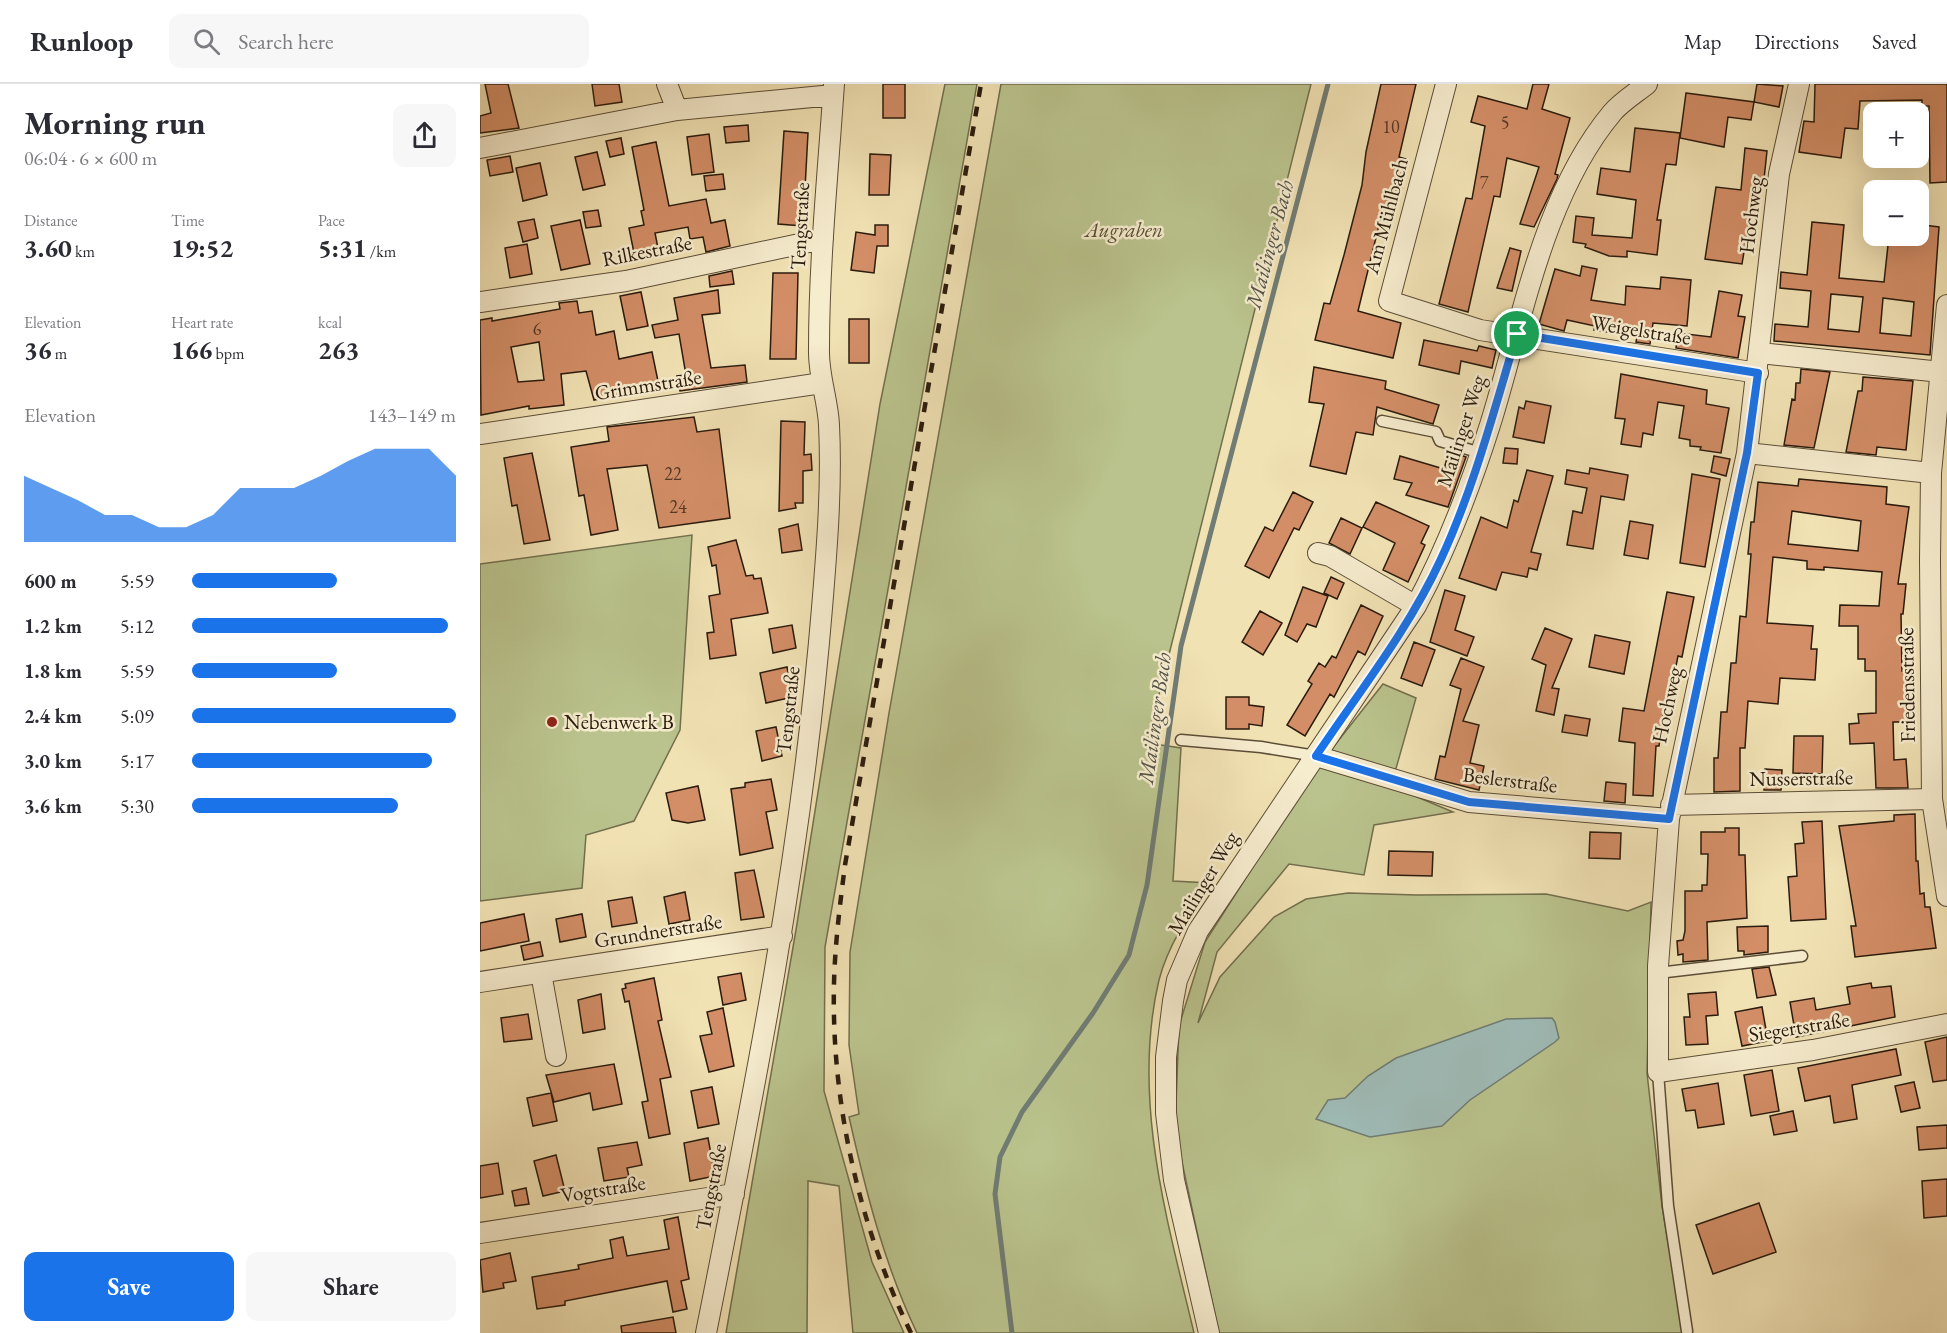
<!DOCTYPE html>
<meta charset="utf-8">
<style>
body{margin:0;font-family:"EB Garamond",serif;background:#f7f7f7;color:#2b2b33;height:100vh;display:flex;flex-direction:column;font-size:22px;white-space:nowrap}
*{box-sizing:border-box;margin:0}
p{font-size:20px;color:#7c7c81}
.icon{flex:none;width:33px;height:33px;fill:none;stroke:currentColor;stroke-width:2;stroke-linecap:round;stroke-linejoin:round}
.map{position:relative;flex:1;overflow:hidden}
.side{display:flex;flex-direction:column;background:#fff;width:480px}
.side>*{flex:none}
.buttons{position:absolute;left:1383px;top:18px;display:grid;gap:12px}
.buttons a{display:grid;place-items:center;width:66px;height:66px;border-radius:12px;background:#fff;box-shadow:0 6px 24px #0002;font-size:30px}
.pin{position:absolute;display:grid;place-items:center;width:51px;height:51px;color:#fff;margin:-26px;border:3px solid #fff;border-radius:50%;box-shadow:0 2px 6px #0007}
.round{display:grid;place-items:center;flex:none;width:63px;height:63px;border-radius:12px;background:#f7f7f7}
.summary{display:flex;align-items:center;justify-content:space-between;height:102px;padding:0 24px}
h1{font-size:33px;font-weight:700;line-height:45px}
.metrics{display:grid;grid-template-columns:repeat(3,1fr);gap:9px;height:102px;padding:6px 24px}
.metrics div{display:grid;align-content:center}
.metrics b{font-size:26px;font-weight:700}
.metrics small{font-size:16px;font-weight:400}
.metrics p{font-size:16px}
.chart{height:168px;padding:12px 24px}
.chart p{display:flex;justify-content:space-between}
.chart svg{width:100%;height:108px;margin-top:6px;fill:#1a73e8;opacity:.7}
.action{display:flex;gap:12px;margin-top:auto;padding:12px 24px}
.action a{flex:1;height:69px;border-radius:12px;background:#1a73e8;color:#fff;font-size:24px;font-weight:700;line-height:69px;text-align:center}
.action a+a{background:#f7f7f7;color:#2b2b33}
ul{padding:0 24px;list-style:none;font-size:20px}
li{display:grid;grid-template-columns:96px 72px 1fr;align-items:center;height:45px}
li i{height:15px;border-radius:8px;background:#1a73e8}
header{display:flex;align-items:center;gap:36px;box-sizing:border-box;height:84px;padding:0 30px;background:#fff;border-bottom:2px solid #e1e1e2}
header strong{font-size:28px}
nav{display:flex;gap:33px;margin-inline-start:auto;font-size:21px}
.search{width:420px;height:54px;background:#f7f7f7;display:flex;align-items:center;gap:15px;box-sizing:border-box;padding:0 21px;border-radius:12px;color:#7c7c81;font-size:22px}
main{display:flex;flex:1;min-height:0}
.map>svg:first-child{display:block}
.green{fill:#bac38d;stroke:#726f4d;stroke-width:1.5}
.water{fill:#9fbcb8;stroke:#707c74;stroke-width:1.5}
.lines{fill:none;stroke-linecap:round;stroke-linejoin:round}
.stream{stroke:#707c74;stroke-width:5}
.building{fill:#d38e67;stroke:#2a1b0d;stroke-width:1.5;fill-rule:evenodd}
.service-casing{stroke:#5c4d37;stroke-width:13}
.minor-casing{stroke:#5c4d37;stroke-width:22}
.service{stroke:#f6ecce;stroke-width:10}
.minor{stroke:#f6ecce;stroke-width:20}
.rail{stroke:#2a1b0d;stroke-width:4.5;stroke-dasharray:10 10;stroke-linecap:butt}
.route-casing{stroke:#fff;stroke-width:12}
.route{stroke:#1a73e8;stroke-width:8}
.poi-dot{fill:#8f2418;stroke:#f6ecce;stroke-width:2}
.labels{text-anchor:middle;stroke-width:5;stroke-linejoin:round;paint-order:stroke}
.number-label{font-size:18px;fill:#543824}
.street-label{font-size:21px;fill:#2a1b0d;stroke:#f6ecce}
.park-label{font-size:21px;font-style:italic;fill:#554d33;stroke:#f6ecce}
.poi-label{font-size:21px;fill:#2a1b0d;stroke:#f6ecce;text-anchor:start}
.water-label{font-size:22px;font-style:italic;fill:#535349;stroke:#f6ecce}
</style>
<header>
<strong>Runloop</strong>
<div class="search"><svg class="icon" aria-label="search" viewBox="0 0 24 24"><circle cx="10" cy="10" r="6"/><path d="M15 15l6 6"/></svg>Search here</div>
<nav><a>Map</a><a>Directions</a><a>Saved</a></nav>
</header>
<main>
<section class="side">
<div class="summary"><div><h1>Morning run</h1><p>06:04 · 6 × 600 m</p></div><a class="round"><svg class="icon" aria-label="share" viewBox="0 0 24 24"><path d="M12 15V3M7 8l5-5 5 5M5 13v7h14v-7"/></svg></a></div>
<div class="metrics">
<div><p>Distance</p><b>3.60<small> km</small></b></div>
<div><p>Time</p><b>19:52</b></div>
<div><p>Pace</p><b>5:31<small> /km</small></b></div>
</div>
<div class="metrics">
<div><p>Elevation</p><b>36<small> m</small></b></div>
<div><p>Heart rate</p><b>166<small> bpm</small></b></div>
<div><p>kcal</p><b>263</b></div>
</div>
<div class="chart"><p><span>Elevation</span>143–149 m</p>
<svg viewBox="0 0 160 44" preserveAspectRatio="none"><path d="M0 44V17L10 22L20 27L30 33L40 33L50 38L60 38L70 33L80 22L90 22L100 22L110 17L120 11L130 6L140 6L150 6L160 17V44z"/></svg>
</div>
<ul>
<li><b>600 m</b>5:59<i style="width:55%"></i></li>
<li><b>1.2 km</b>5:12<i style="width:97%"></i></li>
<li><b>1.8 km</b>5:59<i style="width:55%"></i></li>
<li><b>2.4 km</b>5:09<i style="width:100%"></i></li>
<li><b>3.0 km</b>5:17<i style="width:91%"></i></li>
<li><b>3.6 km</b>5:30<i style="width:78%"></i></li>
</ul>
<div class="action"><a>Save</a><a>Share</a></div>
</section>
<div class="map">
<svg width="1467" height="1249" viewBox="0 0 1467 1249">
<rect width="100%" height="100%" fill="#f1e2b4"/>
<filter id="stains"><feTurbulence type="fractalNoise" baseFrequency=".00333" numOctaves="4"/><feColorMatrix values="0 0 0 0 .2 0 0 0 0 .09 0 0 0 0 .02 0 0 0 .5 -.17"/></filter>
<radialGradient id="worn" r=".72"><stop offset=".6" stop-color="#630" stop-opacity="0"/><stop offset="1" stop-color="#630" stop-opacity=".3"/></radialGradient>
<path class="green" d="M465,0H497L345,863L344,1007L392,1178L424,1249H373L359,1102L328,1097L327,1249H246L316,846L400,320Z
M521,0H831L667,659L701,664L693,797L730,799C710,829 688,861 679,896C651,1014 687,1135 714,1249H437C404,1180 386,1108 369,1033L379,1030L369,961L370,868L409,629Z
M212,451L200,646L154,737L106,751L102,804L0,817V480Z
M903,600L936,614L911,702L973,728L894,741L884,791L809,780L737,868L718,939L740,893L794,833L826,815L868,809L937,811L1066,810L1148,827L1171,818L1167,989L1182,1122L1203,1249H739L695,1046L699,942L725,858L832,690Z"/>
<path class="water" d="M1072,934L1075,938L1079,954L1075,958L990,1016L962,1042L890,1053L836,1035L848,1016L865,1014L888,992L916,974L1026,935Z"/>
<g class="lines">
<path class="stream" d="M532,1249L515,1110L520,1073L542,1028L613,929L649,871L667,801L701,562L848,0"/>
</g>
<path class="building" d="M5,0H28L39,44L0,49V32L11,29Z
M112,0H139L142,18L115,22Z
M403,0H425V34H403Z
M901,0H936L919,73L926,75L921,107L915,106L911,126L903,125L878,227L921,239L913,274L835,256L844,219L850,220L864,171L882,101L886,68Z
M1053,0H1069L1062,25L1090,34L1075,90L1078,91L1077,95L1054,143L1040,140L1059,83L1027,74L1020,113L1014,112L988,228L959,220L986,114L992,115L1005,42L991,38L998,12L1047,25Z
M1277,0L1303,2L1299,23L1274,18Z
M1335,0H1467V98L1450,99L1449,22H1442V16L1380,17L1378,45L1365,44L1361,74L1319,68L1324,37L1334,38Z
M1206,9L1274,18L1271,36L1248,33L1244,63L1200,54Z
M268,41L269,57L246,59L244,43Z
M1155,44L1200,49L1196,81L1186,80L1177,136H1181L1177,171L1147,167V173L1129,172L1105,163L1106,160L1093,158L1096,132L1114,134L1112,151L1152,154L1156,116L1117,110L1121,84L1150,88Z
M304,47L328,49L323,142L298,140Z
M229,50L234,88L212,91L207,53Z
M141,54L144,70L130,73L126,57Z
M176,58L189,122L226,115L231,139L245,136L250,162L226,168L223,153L210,155L208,143L175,149L179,169L155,174L149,144L164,141L161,127L164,126L152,63Z
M1265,64L1287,67L1284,95H1276L1262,180L1225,175L1236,103L1261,106Z
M117,68L125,101L103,106L95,73Z
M390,70L411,71L409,111H389Z
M30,72L33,88L10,92L7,76Z
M60,79L67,111L43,117L36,84Z
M243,90L245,105L226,107L224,92Z
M118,126L121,142L106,144L103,128Z
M54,135L58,154L43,158L38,138Z
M100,136L110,180L81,186L71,142Z
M1332,138L1364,141L1359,194L1404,198L1409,152H1443L1444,141L1459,143L1450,271L1294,257L1295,240L1328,243L1331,207L1300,204L1301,188L1327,191ZM1351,210L1383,213L1379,248L1348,245ZM1403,214L1434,218L1431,252L1400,249Z
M395,141H408V162H397L394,189L371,186L376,148L395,151Z
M47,160L52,190L30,194L25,164Z
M1030,164L1041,167L1032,207L1017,204Z
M1102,182L1117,185L1111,216L1145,221L1146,202L1180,205L1181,193L1211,196L1207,242L1173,239L1170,260L1156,258L1157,252L1114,246L1115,242L1087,236L1084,247L1059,240L1075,185L1100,192Z
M252,187L254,200L230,203L229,192Z
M293,189H318L316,275H290Z
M238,206L240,229L222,231L231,284L265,281L267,298L200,307L197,292L206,291L199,250L175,254L172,241L198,236L194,214Z
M1239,207L1262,211L1258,232L1265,233L1258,274L1196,264L1198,249L1231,253Z
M161,208L168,242L147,246L140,212Z
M97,217L99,229L112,227L116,251L134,247L139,275L172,268L179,302L114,316L106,287L81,290L84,321L49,325V322L1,331L0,236L12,234V237L80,225L79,219ZM59,258L64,296L38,298L31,263Z
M369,235H389V279H369Z
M944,256L997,267L999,262L1016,266L1012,284L981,277L979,290L939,281Z
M834,283L906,297L905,305L959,321L953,340L897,323L893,351L876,348L866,390L830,382L844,320L829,318Z
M1321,285L1350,288L1334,364L1304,361L1312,315L1315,316L1316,299H1320Z
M1141,290L1227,306L1226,320L1249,324L1241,369L1220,366L1221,363L1210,362V356L1199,354L1204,322L1178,318L1173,351L1163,349L1161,363L1141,360L1145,335L1135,334Z
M1383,293L1433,297L1426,366L1397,363L1396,371L1366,368L1378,307H1382Z
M1046,317L1071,322L1064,359L1033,353L1039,323L1044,325Z
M214,333L217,348L239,345L250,434L179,444L167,381L127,385L138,446L111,451L104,411L99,412L91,363L129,357L127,343Z
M301,337L325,338L324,371L331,370L332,386L323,387V419H315L316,424L299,427Z
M1025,364L1038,365L1037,380L1023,379Z
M969,367L986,373L968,423L926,411L932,399L914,395L920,372L964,385Z
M52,369L70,456L44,460L37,421L32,422L24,374Z
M1234,372L1250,375L1246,392L1231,388Z
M1110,384L1148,391L1144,416L1121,412L1113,465L1087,461L1093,427L1102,429L1107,404L1085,400L1087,386L1109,390Z
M1047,386L1073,392L1051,468L1061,470L1057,486L1049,484L1047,493L1022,488L1016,506L979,494L1001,433L1027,444L1034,416L1038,418Z
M1212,390L1240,395L1225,483L1200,479Z
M1319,395L1407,403L1406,420L1429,423L1418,500H1426L1423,530H1421L1422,587H1426L1428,638H1413L1414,676L1426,675L1428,704H1396L1394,659L1370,660L1369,640L1379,639L1378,630L1396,629V587H1385V575H1378V542H1359L1360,521L1399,522L1402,488L1344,483V486L1327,485V477L1293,473L1287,539L1333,542L1331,565H1337L1335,596L1300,594L1298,620L1268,617L1265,664H1260V707L1234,708V674H1238L1241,628H1247L1251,579H1256L1260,532L1266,533L1271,470H1268L1271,438H1274L1278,398L1318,402ZM1312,427L1381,437L1378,467L1308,460Z
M813,408L833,418L819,446L814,444L789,494L765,482L785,443L793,447Z
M896,418L949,442L941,459L945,461L928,498L903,486L915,459L883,443Z
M861,434L882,444L870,470L849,459Z
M1150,437L1173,441L1168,475L1144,471Z
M318,440L322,466L302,469L299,445Z
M256,456L266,492L273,491L274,495L281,494L288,529L251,535L256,571L230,575L227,549L234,548L229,512L240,510L236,481L232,482L228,463Z
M851,493L864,499L857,515L844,509Z
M823,503L848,512L836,543L827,540L817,558L805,551Z
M965,506L985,512L975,546L994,553L987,572L950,558Z
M1187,508L1214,513L1202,573L1198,572L1190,612L1186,611L1179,662H1176L1173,712L1153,711L1155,659L1139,657L1143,624L1164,627Z
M881,521L903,532L885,571L878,567L854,613L850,610L825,652L807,641L832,600L828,597L839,579L845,583L852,572L856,574Z
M780,527L802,539L783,571L762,558Z
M312,541L316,564L293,569L289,545Z
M1065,544L1092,555L1072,604L1079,605L1074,631L1056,627L1066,581L1052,575Z
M1115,551L1150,558L1144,590L1109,583Z
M934,558L955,566L942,602L921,594Z
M981,574L1004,583L983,637L999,641L990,679L1004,682L999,706L955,695L960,672L965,673L981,605L970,601Z
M307,583L313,613L286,619L280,589Z
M746,613H769V621L784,623L782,642L769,640V645H746Z
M1085,631L1110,635L1107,652L1082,648Z
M296,643L302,672L282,677L276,647Z
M1314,652H1343L1342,690L1313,689Z
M1285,685L1302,686L1301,706H1284Z
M291,695L297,726L286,728L293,764L260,771L251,705L265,703V699Z
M1126,698L1146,700L1145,719L1124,717Z
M218,702L225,736L208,739L192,736L186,709Z
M1435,730L1436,777H1438L1440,810L1444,809L1445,823H1450L1456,864L1375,873L1371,842H1376L1359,742L1414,737V731Z
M1342,737L1346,835L1311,837L1308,793L1317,792L1315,760L1324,759L1322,738Z
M1245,744H1259V771H1265L1267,834L1227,838L1228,876L1203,878V870L1198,871L1197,857L1203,856L1205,847V807H1222V801H1227L1228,770H1221V748H1245Z
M1110,748L1141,749L1140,775L1109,774Z
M909,767L953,768L952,792L908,791Z
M274,786L284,833L261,836L255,789Z
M205,808L210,836L189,840L184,813Z
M152,813L157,839L132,843L128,817Z
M44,830L49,857L0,867V839Z
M102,830L106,853L80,858L76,835Z
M1288,842V868L1264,871V867H1258L1257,843Z
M60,858L63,872L44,876L41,862Z
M1289,883L1296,911L1277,914L1272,885Z
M261,889L266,916L243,921L238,893Z
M174,894L182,936L178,937L191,993L180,995L190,1050L169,1054L162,1018L168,1017L149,917L145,918L142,905L146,904L145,900Z
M1391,899L1392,904L1411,902L1415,933L1316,953L1310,918L1334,914L1336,926L1370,920L1367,903Z
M1236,908L1238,931L1226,932L1228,960L1206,961L1204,933H1210L1208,910Z
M121,910L125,945L103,949L98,916Z
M1282,923L1288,957L1262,962L1255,928Z
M243,924L254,982L229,988L220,952L232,950L227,928Z
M48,930L52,955L24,958L21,934Z
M1467,953V996L1453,998L1445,958Z
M1416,965L1421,991L1372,1001L1377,1035L1354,1039L1350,1012L1325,1017L1318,984Z
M134,980L142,1020L113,1026L110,1009L74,1018L66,991Z
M1292,986L1299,1027L1271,1032L1264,991Z
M1434,998L1440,1024L1421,1028L1415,1002Z
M1238,999L1244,1040L1218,1044L1215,1026L1206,1027L1202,1005Z
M232,1003L239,1040L218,1044L211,1007Z
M71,1009L77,1037L53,1042L47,1014Z
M1313,1027L1317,1047L1294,1051L1290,1032Z
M1467,1041V1064L1439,1066L1437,1043Z
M228,1054L235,1092L210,1097L204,1059Z
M157,1058L162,1081L147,1084L149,1093L124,1097L118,1064Z
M76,1071L85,1107L63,1112L54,1077Z
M18,1079L23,1110L0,1114V1082Z
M1467,1095V1132L1444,1134L1442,1097Z
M46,1104L49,1120L35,1122L32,1107Z
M1279,1119L1296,1168L1233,1190L1216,1141Z
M198,1133L209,1195L201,1197L207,1225L193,1228L187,1197L85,1217V1221L57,1225L52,1193L99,1185L98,1181L133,1174L130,1156L143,1153L147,1172L189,1165L184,1136Z
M30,1169L36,1197L23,1199L24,1204L3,1208L0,1176Z
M193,1233L196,1249H142L141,1242Z"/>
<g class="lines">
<g class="service-casing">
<path id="service" d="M902,337L956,348L960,357L1001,369
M701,656L781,663L836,672
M1178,889L1322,872
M1178,988L1188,1122L1207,1247"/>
</g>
<g class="minor-casing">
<path id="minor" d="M187,0L197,26
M966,0L909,217L1000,246L1278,289
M1319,0L1299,90L1267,369L1189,735L1178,882V988L1333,966L1467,940
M0,64L197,26L353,11
M0,218L146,197L343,155
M1467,221L1451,389L1450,476L1452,715L1467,812
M1280,269L1461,288
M0,350L342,299
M1267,369L1451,389
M838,469L850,472L936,522
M836,672L989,718L1189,735
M1191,721L1452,715
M61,889L76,972
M0,898L302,852
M0,1149L254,1110
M226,1249C274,1009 322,769 342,524C347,464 352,401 349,341C348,316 338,291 339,265C339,177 348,88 354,0
M729,1249L694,1096L686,1029V973L693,917L697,896L718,847L936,522C967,464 990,404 1010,341C1042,239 1062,113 1132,29C1141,18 1156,9 1167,0"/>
</g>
<use href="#service" class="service"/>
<use href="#minor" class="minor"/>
<path class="rail" d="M431,1249C379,1142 351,1018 354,899C355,860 360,820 365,781L501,0"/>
</g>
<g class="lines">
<g class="route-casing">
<path id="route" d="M1037,250L1278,289L1267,369L1189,735L989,718L836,672C879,608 929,545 961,475C994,404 1014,326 1037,250Z"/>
</g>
<use href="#route" class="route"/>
</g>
<circle class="poi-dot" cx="72" cy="638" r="6"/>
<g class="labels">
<g class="number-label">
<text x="1025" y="45">5</text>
<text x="911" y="49">10</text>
<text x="1004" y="105">7</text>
<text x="57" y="251">6</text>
<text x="193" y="396">22</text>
<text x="198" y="429">24</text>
</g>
<g class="street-label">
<text transform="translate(1271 131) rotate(-83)" y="7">Hochweg</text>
<text transform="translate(906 132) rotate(-75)" y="7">Am Mühlbach</text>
<text transform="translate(320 142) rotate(-87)" y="7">Tengstraße</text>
<text transform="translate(167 167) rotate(-11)" y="7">Rilkestraße</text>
<text transform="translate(1161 246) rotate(9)" y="7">Weigelstraße</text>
<text transform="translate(168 301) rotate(-9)" y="7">Grimmstraße</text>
<text transform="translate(981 347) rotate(-72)" y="7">Mailinger Weg</text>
<text transform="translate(1427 601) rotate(-91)" y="7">Friedensstraße</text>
<text transform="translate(1187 621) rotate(-78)" y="7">Hochweg</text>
<text transform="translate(308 626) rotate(-84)" y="7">Tengstraße</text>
<text transform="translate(1321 694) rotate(-1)" y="7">Nusserstraße</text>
<text transform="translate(1030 696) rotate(7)" y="7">Beslerstraße</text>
<text transform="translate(723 799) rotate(-59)" y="7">Mailinger Weg</text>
<text transform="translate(178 847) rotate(-9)" y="7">Grundnerstraße</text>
<text transform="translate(1319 943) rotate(-9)" y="7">Siegertstraße</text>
<text transform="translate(231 1103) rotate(-79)" y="7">Tengstraße</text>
<text transform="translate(123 1105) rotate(-9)" y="7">Vogtstraße</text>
</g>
<g class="park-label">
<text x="644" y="153">Augraben</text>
</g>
<g class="poi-label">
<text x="84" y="645">Nebenwerk B</text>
</g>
<g class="water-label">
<text transform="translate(789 160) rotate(-75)" y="8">Mailinger Bach</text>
<text transform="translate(674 634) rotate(-82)" y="8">Mailinger Bach</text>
</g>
</g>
<rect width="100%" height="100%" filter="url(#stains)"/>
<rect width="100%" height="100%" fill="url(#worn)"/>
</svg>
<div class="buttons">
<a>+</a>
<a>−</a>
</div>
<div class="pin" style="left:1037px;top:250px;background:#1e9e55"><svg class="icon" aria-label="arrive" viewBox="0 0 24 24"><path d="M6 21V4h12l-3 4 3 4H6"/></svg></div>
</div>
</main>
